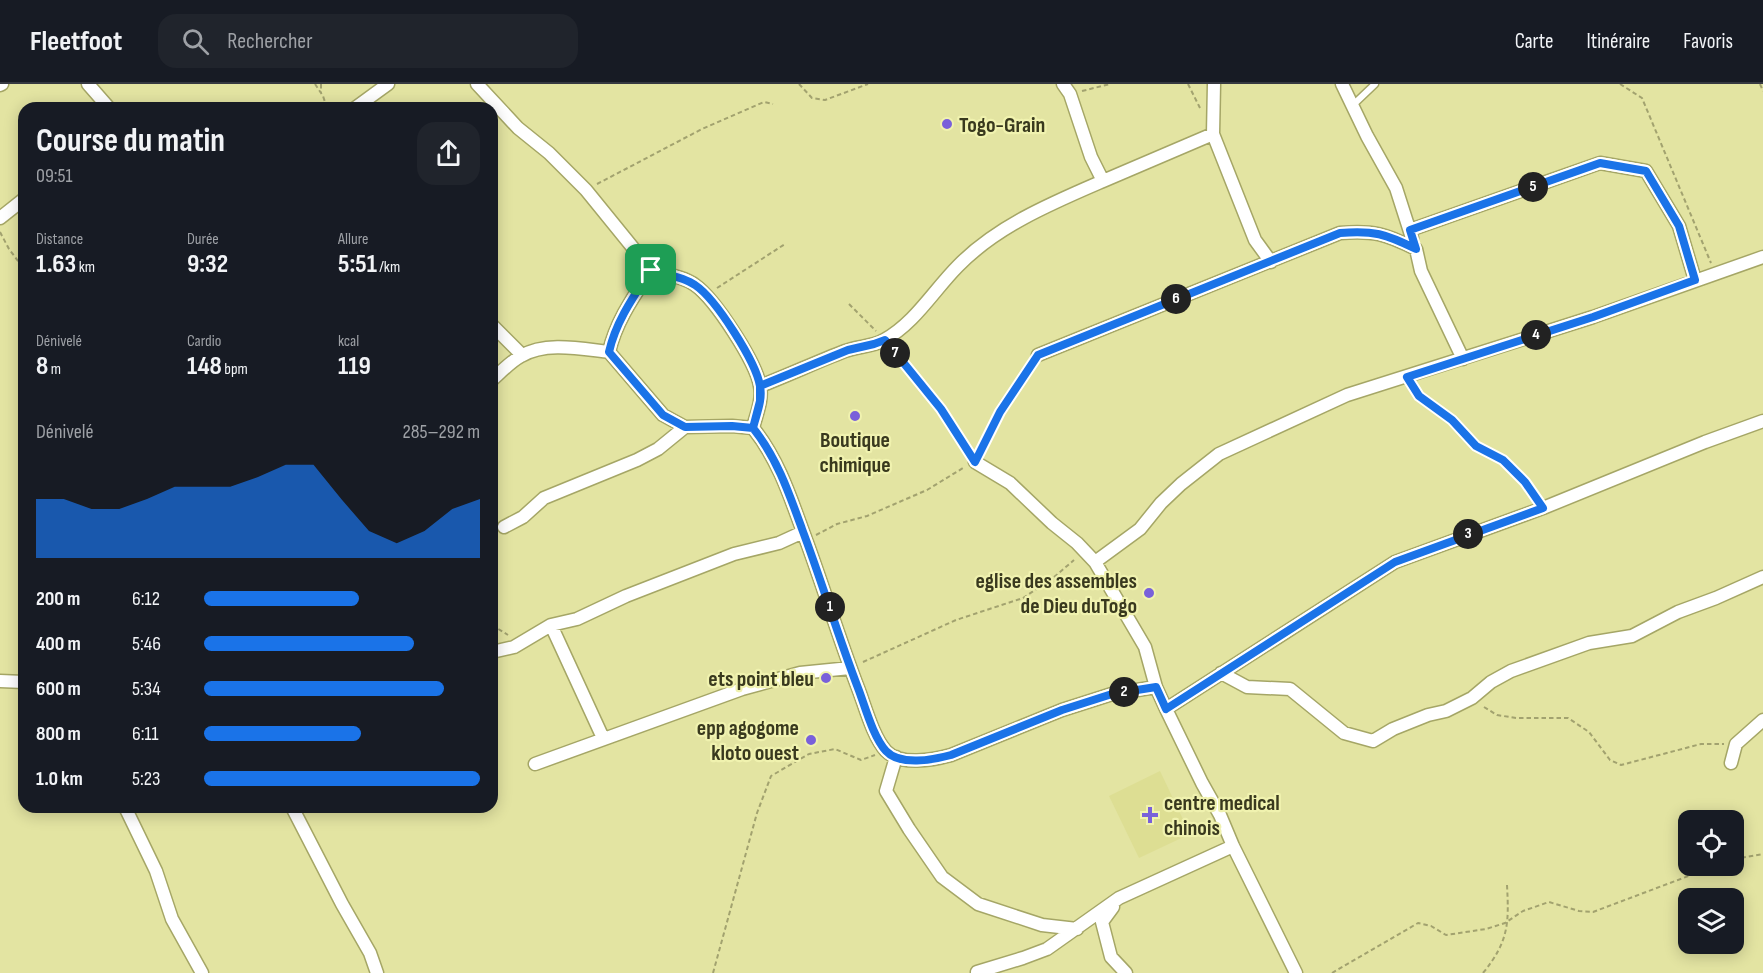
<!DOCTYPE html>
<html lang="fr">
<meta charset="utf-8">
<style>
body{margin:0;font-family:"Sofia Sans Condensed",sans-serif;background:#20242c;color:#f1f3f6;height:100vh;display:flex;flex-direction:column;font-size:22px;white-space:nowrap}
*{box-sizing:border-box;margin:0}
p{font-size:20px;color:#9ea1a6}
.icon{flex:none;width:33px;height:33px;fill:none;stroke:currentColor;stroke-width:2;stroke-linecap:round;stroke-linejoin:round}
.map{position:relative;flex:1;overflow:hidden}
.details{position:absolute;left:18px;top:18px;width:480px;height:711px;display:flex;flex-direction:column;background:#171b24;border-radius:18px;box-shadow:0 3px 15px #0003}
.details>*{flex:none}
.tools{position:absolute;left:1678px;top:726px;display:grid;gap:12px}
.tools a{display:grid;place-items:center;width:66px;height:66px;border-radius:12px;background:#171b24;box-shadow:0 3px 15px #0003;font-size:30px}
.pin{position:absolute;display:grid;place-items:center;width:51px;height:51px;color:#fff;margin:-26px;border-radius:12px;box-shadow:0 3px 9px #0006}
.km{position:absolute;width:30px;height:30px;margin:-15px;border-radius:50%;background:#222;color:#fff;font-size:16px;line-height:30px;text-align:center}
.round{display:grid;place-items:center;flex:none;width:63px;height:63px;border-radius:18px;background:#20242c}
.headline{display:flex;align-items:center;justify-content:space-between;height:102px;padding:0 18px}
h1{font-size:33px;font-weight:700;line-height:45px}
.figures{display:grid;grid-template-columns:repeat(3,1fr);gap:9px;height:102px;padding:6px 18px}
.figures div{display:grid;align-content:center}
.figures b{font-size:26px;font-weight:700}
.figures small{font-size:16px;font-weight:400}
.figures p{font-size:16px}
.chart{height:168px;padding:12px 18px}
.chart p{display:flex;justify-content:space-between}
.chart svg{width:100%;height:108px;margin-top:6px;fill:#1a73e8;opacity:.7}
ul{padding:0 18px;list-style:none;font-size:20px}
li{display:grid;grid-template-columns:96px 72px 1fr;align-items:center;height:45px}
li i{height:15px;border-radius:8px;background:#1a73e8}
header{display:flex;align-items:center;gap:36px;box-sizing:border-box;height:84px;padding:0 30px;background:#171b24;border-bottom:2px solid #363941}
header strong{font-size:28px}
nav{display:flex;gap:33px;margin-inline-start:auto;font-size:21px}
.search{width:420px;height:54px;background:#20242c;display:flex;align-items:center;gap:15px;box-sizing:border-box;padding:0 21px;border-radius:18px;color:#9ea1a6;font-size:22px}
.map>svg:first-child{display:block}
.built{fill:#ddde93}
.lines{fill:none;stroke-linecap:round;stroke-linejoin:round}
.lane-casing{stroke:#a5a666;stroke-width:9}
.street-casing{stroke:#a5a666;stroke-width:15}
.path{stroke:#a2a26f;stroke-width:2;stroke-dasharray:4.5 3;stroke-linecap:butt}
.lane{stroke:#fff;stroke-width:6}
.street{stroke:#fff;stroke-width:12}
.route-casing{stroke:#fff;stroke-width:12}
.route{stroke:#1a73e8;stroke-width:8}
.poi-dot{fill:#7960da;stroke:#f0f2af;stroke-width:2}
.labels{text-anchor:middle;stroke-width:4.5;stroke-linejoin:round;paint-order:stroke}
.poi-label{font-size:22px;font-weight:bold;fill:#39391e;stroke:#f0f2af;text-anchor:end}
</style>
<header>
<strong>Fleetfoot</strong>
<div class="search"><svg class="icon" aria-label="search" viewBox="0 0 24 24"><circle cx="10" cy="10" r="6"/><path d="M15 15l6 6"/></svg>Rechercher</div>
<nav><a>Carte</a><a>Itinéraire</a><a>Favoris</a></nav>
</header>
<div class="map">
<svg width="1763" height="889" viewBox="0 0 1763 889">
<rect width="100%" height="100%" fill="#e3e4a2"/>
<path class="built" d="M1160,687L1190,750L1139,774L1109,712Z"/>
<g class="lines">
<g class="lane-casing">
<path id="lane" d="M1353,21L1375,0"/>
</g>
<g class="street-casing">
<path id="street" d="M88,0L109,24
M477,0L518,44L549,69L586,106L651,186C634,212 616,237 609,268
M1063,0L1070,10L1091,73L1103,97L1213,50
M1214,0L1213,50L1255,156L1271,178
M1342,0L1367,52L1396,104L1412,154
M0,1L2,0
M355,24L388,0
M0,134L24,115
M1410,146L1600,79L1646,87L1679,142L1695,196
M651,186C665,190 684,193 695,201C715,215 756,278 760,302C763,316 756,331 753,344
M492,241L522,271
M1038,271L1340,149C1373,146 1386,150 1416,165L1421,187L1463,275
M492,296C501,288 510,278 521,272C546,257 582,265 609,268L663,331L685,343L732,342L753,344C777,374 789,409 802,445C822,498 838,552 858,604C865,622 873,653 886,667C900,682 933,676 951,671L1062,626L1112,610L1156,603
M760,302C789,291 816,278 845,267C858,262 872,263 884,256C915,239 934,206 958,182C997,142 1052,119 1103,97
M975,378L1010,399L1052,439L1077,459L1095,478L1145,563L1156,603L1166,625L1202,699L1220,731L1233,762L1296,889
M504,443L523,433L544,414L637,376L658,365L685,343
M1095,478L1140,445L1161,419L1181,400L1219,370L1347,311L1593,233L1763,173
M551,541L603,654
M492,568L514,563L551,541L577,535L626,512L734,470L779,459L803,448
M1221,589L1247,603L1290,605L1344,649L1373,657L1393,645L1428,631L1446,627L1472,614L1491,598L1511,587L1589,559L1632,552L1678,528L1716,514L1763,493
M0,597L24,598
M1166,625L1395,478L1543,424L1705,358L1763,337
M896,673L886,707L909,745L942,793L978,820L1042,841L1077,845
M1731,679L1736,660L1763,636
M535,680L742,605L800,589L850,584
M125,723L156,787L172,835L202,889
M292,723L342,820L370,869L377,889
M1113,823L1102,838L1111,873L1126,889
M977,888L1023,874L1047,865L1119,814L1233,762"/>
</g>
<path class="path" d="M315,0L323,12L327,24
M321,0V9
M799,0L812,14L825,16L868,0
M1188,0L1200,24
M1620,0L1642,14L1711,179
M1760,0L1763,7
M1082,7L1110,0
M597,100L702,45L764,18L773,20
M0,148L9,165L24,185
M717,204L785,160
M849,220L876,247
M892,264L941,325L969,368
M1413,303L1419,312L1452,336L1476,362L1503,376L1525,397L1536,414
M981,366L1000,328L1032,281
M816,451L837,440L867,432L927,406L963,384
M492,541L508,551
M863,578L956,536L1023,514L1053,494L1074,476
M1484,623L1497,631L1516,634H1568L1589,648L1610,676L1621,681L1701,660H1724
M1734,775L1763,770
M713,889L757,729L771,692L809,670L835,665L861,676L875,671
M1332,889L1418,839L1431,842L1446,851L1486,845L1505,839L1523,827L1549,818L1579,827L1593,828L1715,782
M1483,889C1509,857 1509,839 1507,801"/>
<use href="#lane" class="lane"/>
<use href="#street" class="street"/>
</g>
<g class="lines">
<g class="route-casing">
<path id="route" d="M651,186C665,190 684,193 695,201C716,215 756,278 760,302C763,316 756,331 753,344C777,374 789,409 802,445C822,498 838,552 858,604C865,622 873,653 886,667C900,682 933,676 951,671L1062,626L1112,610L1156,603L1166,625L1395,478L1543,424L1525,398L1503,376L1476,362L1452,336L1419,312L1407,293L1593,233L1695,196L1679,142L1646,87L1600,79L1410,146L1416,165C1386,150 1373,146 1340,149L1038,271L1000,328L975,378L941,325L885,256L874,260L848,266L760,302V317L753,344L732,342L685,343L663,331L609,268C616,237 634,212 651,186"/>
</g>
<use href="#route" class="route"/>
</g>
<g class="poi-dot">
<circle cx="947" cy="40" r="6"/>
<circle cx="855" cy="332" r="6"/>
<circle cx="1149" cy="509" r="6"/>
<circle cx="826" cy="594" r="6"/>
<circle cx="811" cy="656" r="6"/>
<path d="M1147 722h6v6h6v6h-6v6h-6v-6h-6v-6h6z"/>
</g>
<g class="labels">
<g class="poi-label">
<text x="959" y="48" text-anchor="start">Togo-Grain</text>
<text x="855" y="363" text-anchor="middle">Boutique<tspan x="855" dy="25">chimique</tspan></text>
<text x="1137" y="504">eglise des assembles<tspan x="1137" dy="25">de Dieu duTogo</tspan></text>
<text x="814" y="602">ets point bleu</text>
<text x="799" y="651">epp agogome<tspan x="799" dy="25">kloto ouest</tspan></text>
<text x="1164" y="726" text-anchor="start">centre medical<tspan x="1164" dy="25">chinois</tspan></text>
</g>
</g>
</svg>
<div class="tools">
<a><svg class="icon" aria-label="locate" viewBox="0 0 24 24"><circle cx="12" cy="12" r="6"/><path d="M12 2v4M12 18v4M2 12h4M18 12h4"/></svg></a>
<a><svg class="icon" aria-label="layers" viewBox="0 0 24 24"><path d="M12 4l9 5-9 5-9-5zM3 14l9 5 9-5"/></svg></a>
</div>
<div class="pin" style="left:651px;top:186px;background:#1e9e55"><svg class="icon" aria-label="arrive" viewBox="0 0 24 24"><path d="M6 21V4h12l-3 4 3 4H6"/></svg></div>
<b class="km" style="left:830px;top:523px">1</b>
<b class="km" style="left:1124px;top:608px">2</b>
<b class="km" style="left:1468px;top:450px">3</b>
<b class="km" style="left:1536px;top:251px">4</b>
<b class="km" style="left:1533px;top:103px">5</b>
<b class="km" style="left:1176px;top:215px">6</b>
<b class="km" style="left:895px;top:269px">7</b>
<section class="details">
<div class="headline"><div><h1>Course du matin</h1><p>09:51</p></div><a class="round"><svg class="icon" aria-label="share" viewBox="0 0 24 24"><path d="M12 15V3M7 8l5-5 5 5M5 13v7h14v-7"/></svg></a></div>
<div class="figures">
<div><p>Distance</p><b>1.63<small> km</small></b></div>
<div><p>Durée</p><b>9:32</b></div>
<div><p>Allure</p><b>5:51<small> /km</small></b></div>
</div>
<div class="figures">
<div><p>Dénivelé</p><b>8<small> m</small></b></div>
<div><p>Cardio</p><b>148<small> bpm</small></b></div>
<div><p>kcal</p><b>119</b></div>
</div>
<div class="chart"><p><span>Dénivelé</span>285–292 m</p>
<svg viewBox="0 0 160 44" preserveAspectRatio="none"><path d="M0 44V20L10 20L20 24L30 24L40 20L50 15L60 15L70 15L80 11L90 6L100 6L110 20L120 33L130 38L140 33L150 24L160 20V44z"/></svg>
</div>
<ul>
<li><b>200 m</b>6:12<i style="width:56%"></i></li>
<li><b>400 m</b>5:46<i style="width:76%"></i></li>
<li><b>600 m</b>5:34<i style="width:87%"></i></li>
<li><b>800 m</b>6:11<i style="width:57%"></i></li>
<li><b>1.0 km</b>5:23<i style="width:100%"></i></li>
</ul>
</section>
</div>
